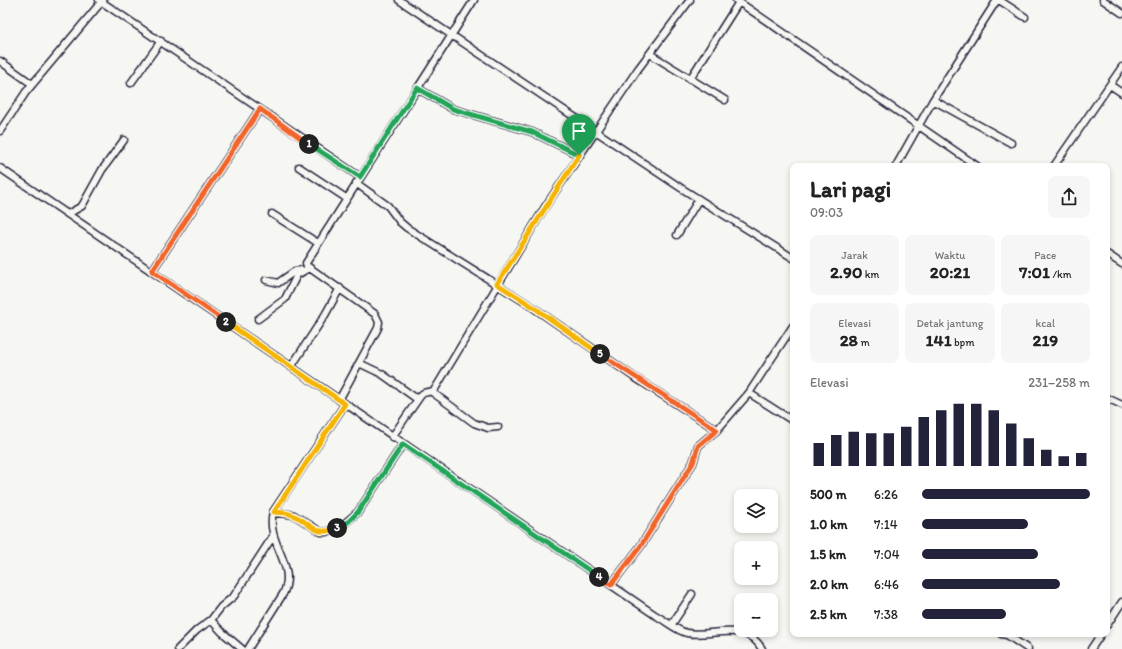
<!DOCTYPE html>
<html lang="id">
<meta charset="utf-8">
<style>
body{margin:0;font-family:Itim,sans-serif;background:#f6f6f6;color:#222;height:100vh;display:flex;flex-direction:column;font-size:15px;white-space:nowrap}
*{box-sizing:border-box;margin:0}
p{font-size:13px;color:#767676}
.icon{flex:none;width:22px;height:22px;fill:none;stroke:currentColor;stroke-width:2;stroke-linecap:round;stroke-linejoin:round}
.map{position:relative;flex:1;overflow:hidden}
.panel{position:absolute;left:790px;top:163px;width:320px;height:474px;display:flex;flex-direction:column;background:#fff;border-radius:8px;box-shadow:0 2px 6px #0003}
.panel>*{flex:none}
.controls{position:absolute;left:734px;top:489px;display:grid;gap:8px}
.controls a{display:grid;place-items:center;width:44px;height:44px;border-radius:8px;background:#fff;box-shadow:0 2px 6px #0003;font-size:20px}
.pin{position:absolute;display:grid;place-items:center;width:34px;height:34px;color:#fff;margin:-41px -17px;border-radius:50% 50% 50% 0;rotate:-45deg;box-shadow:0 0 4px #0007}
.pin .icon{rotate:45deg}
.km{position:absolute;width:20px;height:20px;margin:-10px;border-radius:50%;background:#222;color:#fff;font-size:11px;line-height:20px;text-align:center}
.round{display:grid;place-items:center;flex:none;width:42px;height:42px;border-radius:8px;background:#f6f6f6}
.overview{display:flex;align-items:center;justify-content:space-between;height:68px;padding:0 20px}
h1{font-size:22px;font-weight:700;line-height:30px}
.metrics{display:grid;grid-template-columns:repeat(3,1fr);gap:6px;height:68px;padding:4px 20px}
.metrics div{display:grid;align-content:center;border-radius:8px;background:#f6f6f6;text-align:center}
.metrics b{font-size:17px;font-weight:700}
.metrics small{font-size:11px;font-weight:400}
.metrics p{font-size:11px}
.chart{height:112px;padding:8px 20px}
.chart p{display:flex;justify-content:space-between}
.chart svg{width:100%;height:72px;margin-top:4px;stroke:#22223b;stroke-width:6}
ul{padding:0 20px;list-style:none;font-size:13px}
li{display:grid;grid-template-columns:64px 48px 1fr;align-items:center;height:30px}
li i{height:10px;border-radius:5px;background:#22223b}
.map>svg:first-child{display:block}
.lines{fill:none;stroke-linecap:round;stroke-linejoin:round}
.minor-casing{stroke:#22223b;stroke-width:9}
.minor{stroke:#f6f6f2;stroke-width:6}
.split-1-casing{stroke:#fff;stroke-width:8}
.split-2-casing{stroke:#fff;stroke-width:8}
.split-3-casing{stroke:#fff;stroke-width:8}
.split-4-casing{stroke:#fff;stroke-width:8}
.split-5-casing{stroke:#fff;stroke-width:8}
.split-6-casing{stroke:#fff;stroke-width:8}
.split-1{stroke:#22a559;stroke-width:5}
.split-2{stroke:#f0652b;stroke-width:5}
.split-3{stroke:#f5b400;stroke-width:5}
.split-4{stroke:#22a559;stroke-width:5}
.split-5{stroke:#f0652b;stroke-width:5}
.split-6{stroke:#f5b400;stroke-width:5}
</style>
<div class="map">
<svg width="1122" height="649" viewBox="0 0 1122 649">
<rect width="100%" height="100%" fill="#f6f6f2"/>
<filter id="ink" filterUnits="userSpaceOnUse"><feTurbulence type="fractalNoise" baseFrequency=".025" numOctaves="2"/><feDisplacementMap in="SourceGraphic" scale="8" xChannelSelector="R" yChannelSelector="G"/><feConvolveMatrix kernelMatrix="1 2 1 2 8 2 1 2 1" color-interpolation-filters="sRGB"/></filter>
<g filter="url(#ink)">
<g class="lines">
<g class="minor-casing">
<path id="minor" d="M99,0L360,177
M399,0L681,188L793,258
M736,0L977,166
M999,0L1025,17
M1103,0L1122,13
M650,54L725,100
M0,61L32,84
M690,79L739,2
M131,83L161,41
M1110,85L1122,93
M417,88L453,109L532,132L579,155
M933,100L1011,143
M0,131L26,92L103,0
M896,166L933,100L997,0
M1054,166L1122,67
M299,167L346,198
M0,168L655,615C665,620 677,631 687,633C711,638 745,619 762,649
M356,183L388,206L400,222L407,228L531,306L634,377L717,430
M68,214L82,206L102,170L124,140
M272,214L318,243
M677,235L699,199
M1107,254L1122,264
M152,271L260,109
M266,280L278,283L295,271L302,270
M258,319L285,299L297,275L309,268
M359,363L382,374L417,399
M291,367L325,315L340,288
M432,392L474,423L488,428L498,427
M749,393L793,421
M1107,398L1122,405
M339,400L378,328L379,322L375,314L307,266L306,263L474,0
M392,437L421,395C425,390 431,394 435,389L545,207L638,69L690,0
M273,512L294,515L321,532H327L344,524L358,512L403,444
M611,585L640,547L693,463L698,446L717,430L749,393L793,326
M211,620L222,632L242,649
M672,624L692,594
M1107,625L1122,602
M1001,634L1007,635L1028,649
M178,649L197,630L211,620L221,607L234,596L273,536
M248,649L283,594C298,565 265,543 273,512L345,404
M1091,649L1101,634"/>
</g>
<use href="#minor" class="minor"/>
</g>
</g>
<g class="lines" filter="url(#ink)">
<g class="split-1-casing">
<path id="split-1" d="M309,144L360,177L417,88L453,109L532,132L579,155"/>
</g>
<g class="split-2-casing">
<path id="split-2" d="M226,322L152,271L260,109L309,144"/>
</g>
<g class="split-3-casing">
<path id="split-3" d="M226,322L345,404L274,512C280,513 286,512 292,515C312,522 313,538 337,528"/>
</g>
<g class="split-4-casing">
<path id="split-4" d="M337,528L348,522L358,512L403,444L599,577"/>
</g>
<g class="split-5-casing">
<path id="split-5" d="M599,577L611,585L640,547L693,463L698,446L717,430L600,354"/>
</g>
<g class="split-6-casing">
<path id="split-6" d="M579,155L497,284L532,306L600,354"/>
</g>
<use href="#split-1" class="split-1"/>
<use href="#split-2" class="split-2"/>
<use href="#split-3" class="split-3"/>
<use href="#split-4" class="split-4"/>
<use href="#split-5" class="split-5"/>
<use href="#split-6" class="split-6"/>
</g>
</svg>
<div class="controls">
<a><svg class="icon" aria-label="layers" viewBox="0 0 24 24"><path d="M12 4l9 5-9 5-9-5zM3 14l9 5 9-5"/></svg></a>
<a>+</a>
<a>−</a>
</div>
<div class="pin" style="left:579px;top:155px;background:#1e9e55"><svg class="icon" aria-label="arrive" viewBox="0 0 24 24"><path d="M6 21V4h12l-3 4 3 4H6"/></svg></div>
<b class="km" style="left:309px;top:144px">1</b>
<b class="km" style="left:226px;top:322px">2</b>
<b class="km" style="left:337px;top:528px">3</b>
<b class="km" style="left:599px;top:577px">4</b>
<b class="km" style="left:600px;top:354px">5</b>
<section class="panel">
<div class="overview"><div><h1>Lari pagi</h1><p>09:03</p></div><a class="round"><svg class="icon" aria-label="share" viewBox="0 0 24 24"><path d="M12 15V3M7 8l5-5 5 5M5 13v7h14v-7"/></svg></a></div>
<div class="metrics">
<div><p>Jarak</p><b>2.90<small> km</small></b></div>
<div><p>Waktu</p><b>20:21</b></div>
<div><p>Pace</p><b>7:01<small> /km</small></b></div>
</div>
<div class="metrics">
<div><p>Elevasi</p><b>28<small> m</small></b></div>
<div><p>Detak jantung</p><b>141<small> bpm</small></b></div>
<div><p>kcal</p><b>219</b></div>
</div>
<div class="chart"><p><span>Elevasi</span>231–258 m</p>
<svg viewBox="0 0 160 44" preserveAspectRatio="none"><path d="M5 44V30M15 44V25M25 44V23M35 44V24M45 44V24M55 44V20M65 44V14M75 44V10M85 44V6M95 44V6M105 44V10M115 44V18M125 44V27M135 44V34M145 44V38M155 44V36"/></svg>
</div>
<ul>
<li><b>500 m</b>6:26<i style="width:100%"></i></li>
<li><b>1.0 km</b>7:14<i style="width:63%"></i></li>
<li><b>1.5 km</b>7:04<i style="width:69%"></i></li>
<li><b>2.0 km</b>6:46<i style="width:82%"></i></li>
<li><b>2.5 km</b>7:38<i style="width:50%"></i></li>
</ul>
</section>
</div>
